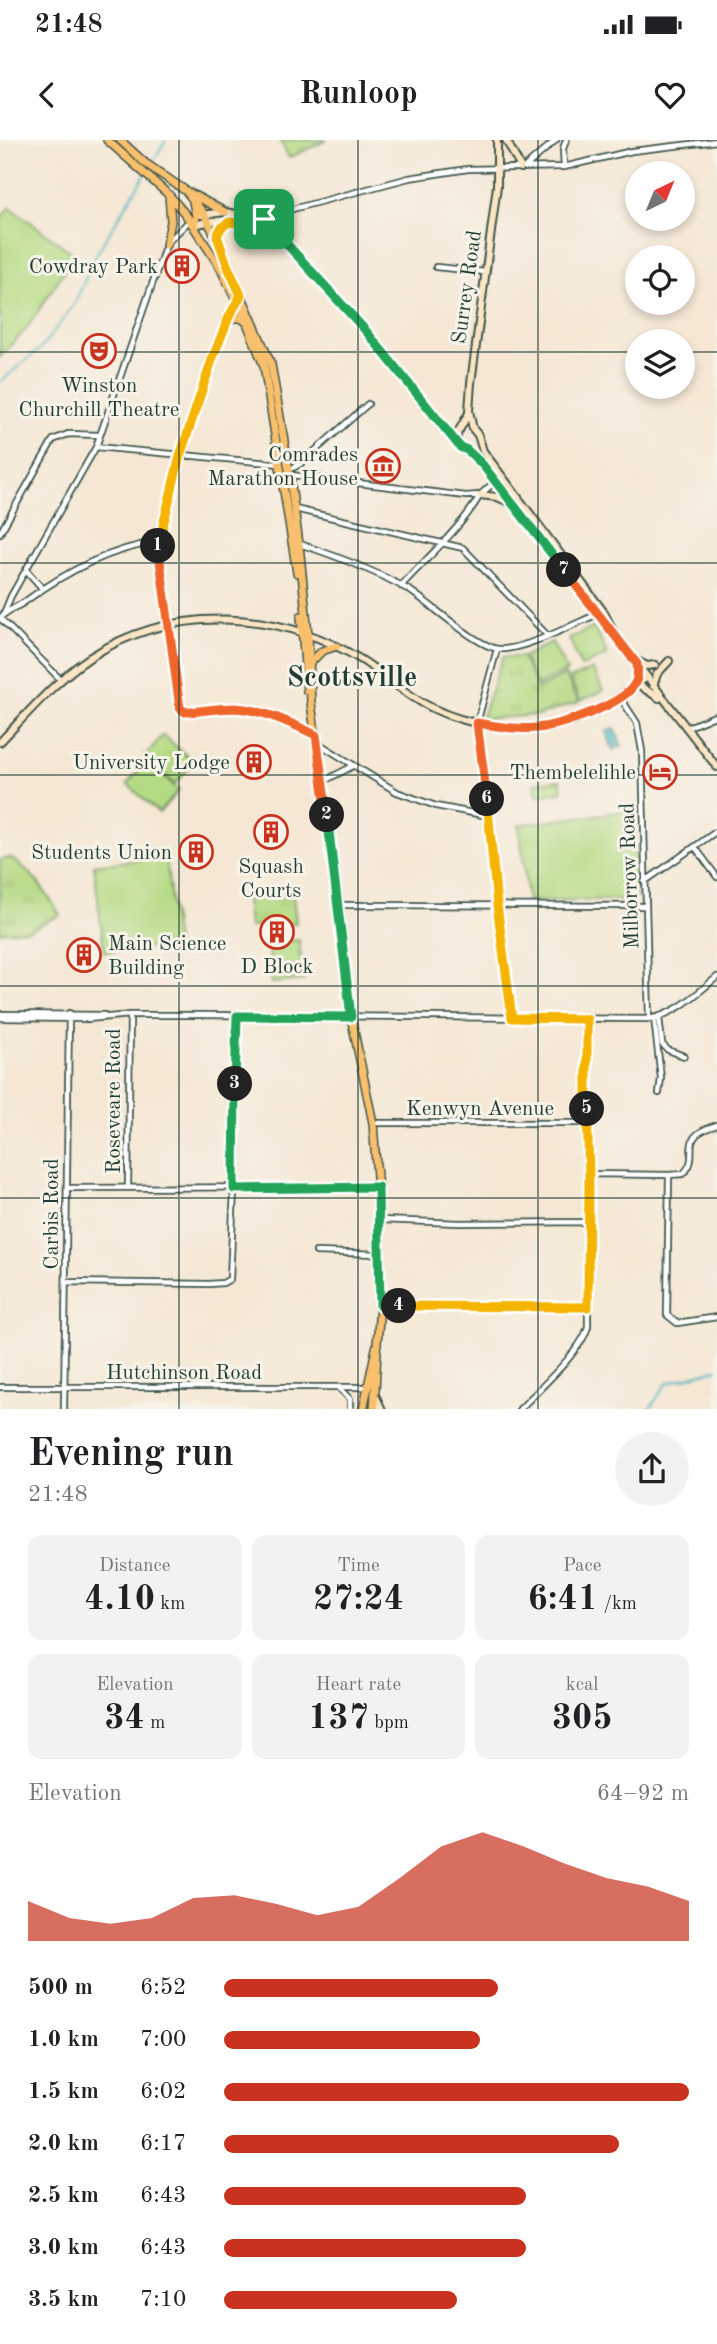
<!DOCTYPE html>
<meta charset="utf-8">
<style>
body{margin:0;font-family:"Old Standard TT",serif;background:#f2f2f2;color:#202124;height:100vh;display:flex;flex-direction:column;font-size:26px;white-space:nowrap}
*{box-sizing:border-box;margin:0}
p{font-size:23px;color:#757577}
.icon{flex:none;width:38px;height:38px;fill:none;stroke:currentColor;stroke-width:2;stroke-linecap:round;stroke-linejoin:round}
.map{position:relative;height:1269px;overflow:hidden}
.panel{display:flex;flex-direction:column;background:#fff;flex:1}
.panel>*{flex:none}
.needle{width:46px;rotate:43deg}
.buttons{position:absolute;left:625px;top:21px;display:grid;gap:14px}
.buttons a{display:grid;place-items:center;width:70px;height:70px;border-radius:50%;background:#fff;box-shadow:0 4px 10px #0003;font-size:35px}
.pin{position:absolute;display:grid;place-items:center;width:60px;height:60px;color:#fff;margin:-30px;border-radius:14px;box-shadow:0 4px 10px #0006}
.km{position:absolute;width:35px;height:35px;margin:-18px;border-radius:50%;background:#222;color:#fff;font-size:19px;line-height:35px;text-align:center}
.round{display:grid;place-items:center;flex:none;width:74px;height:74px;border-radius:37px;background:#f2f2f2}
.summary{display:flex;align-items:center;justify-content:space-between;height:119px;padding:0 28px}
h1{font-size:38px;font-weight:600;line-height:52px}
.stats{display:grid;grid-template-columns:repeat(3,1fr);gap:10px;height:119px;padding:7px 28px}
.stats div{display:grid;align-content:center;border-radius:14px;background:#f2f2f2;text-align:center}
.stats b{font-size:35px;font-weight:600}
.stats small{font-size:19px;font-weight:400}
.stats p{font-size:19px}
.chart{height:196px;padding:14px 28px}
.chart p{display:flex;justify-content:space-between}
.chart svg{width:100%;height:126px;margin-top:7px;fill:#c8321e;opacity:.7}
ul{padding:0 28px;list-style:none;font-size:23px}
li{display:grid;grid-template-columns:112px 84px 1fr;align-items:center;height:52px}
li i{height:18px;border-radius:9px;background:#c8321e}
.status{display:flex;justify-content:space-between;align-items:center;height:49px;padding:0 35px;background:#fff;direction:ltr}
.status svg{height:19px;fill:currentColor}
header{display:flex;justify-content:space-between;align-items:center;height:91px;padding:0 28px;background:#fff;font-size:32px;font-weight:600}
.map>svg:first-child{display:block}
.grass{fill:url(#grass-tufts);stroke:#6a8c5c;stroke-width:2}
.pitch{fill:#b4da83;stroke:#6a8c5c;stroke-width:2}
.water{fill:url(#water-waves);stroke:#31777a;stroke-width:2}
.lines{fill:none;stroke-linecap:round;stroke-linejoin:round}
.stream{stroke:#43b1c0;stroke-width:2}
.street-casing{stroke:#3f564c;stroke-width:8}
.secondary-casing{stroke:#3f564c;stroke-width:10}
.primary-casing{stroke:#3f564c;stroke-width:10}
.street{stroke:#fff;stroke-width:4.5}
.secondary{stroke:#fce5c4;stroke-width:6}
.primary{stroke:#f8bf6c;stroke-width:7}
.split-1-casing{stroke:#fff;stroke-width:14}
.split-2-casing{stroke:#fff;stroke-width:14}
.split-3-casing{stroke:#fff;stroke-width:14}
.split-4-casing{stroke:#fff;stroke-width:14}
.split-5-casing{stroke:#fff;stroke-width:14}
.split-6-casing{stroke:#fff;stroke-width:14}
.split-7-casing{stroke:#fff;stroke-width:14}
.split-8-casing{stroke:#fff;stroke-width:14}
.split-1{stroke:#f5b400;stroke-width:9}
.split-2{stroke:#f0652b;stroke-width:9}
.split-3{stroke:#22a559;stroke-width:9}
.split-4{stroke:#22a559;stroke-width:9}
.split-5{stroke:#f5b400;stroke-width:9}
.split-6{stroke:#f5b400;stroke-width:9}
.split-7{stroke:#f0652b;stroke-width:9}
.split-8{stroke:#22a559;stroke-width:9}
.grid{fill:none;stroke:#1f3d34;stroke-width:2;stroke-opacity:0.55}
.labels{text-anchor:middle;stroke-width:6;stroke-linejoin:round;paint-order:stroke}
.poi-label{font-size:21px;fill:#1f3d34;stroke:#f7f3e8;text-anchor:end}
.street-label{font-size:21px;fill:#1f3d34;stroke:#f7f3e8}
.district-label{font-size:28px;font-weight:bold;fill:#1f3d34;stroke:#f7f3e8}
</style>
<div class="status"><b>21:48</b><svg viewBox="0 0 49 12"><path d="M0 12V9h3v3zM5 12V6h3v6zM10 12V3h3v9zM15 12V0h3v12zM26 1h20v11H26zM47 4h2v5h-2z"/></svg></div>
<header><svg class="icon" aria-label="back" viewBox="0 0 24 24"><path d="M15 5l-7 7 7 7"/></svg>Runloop<svg class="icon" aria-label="heart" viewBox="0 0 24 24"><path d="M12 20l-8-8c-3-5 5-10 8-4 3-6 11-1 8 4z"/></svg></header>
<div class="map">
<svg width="717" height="1270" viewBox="0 0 717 1270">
<defs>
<pattern id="grass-tufts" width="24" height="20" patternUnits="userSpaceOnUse" patternTransform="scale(1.75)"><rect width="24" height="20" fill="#b4da83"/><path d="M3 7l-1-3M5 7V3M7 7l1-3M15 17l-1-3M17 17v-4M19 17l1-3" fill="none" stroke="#9abc72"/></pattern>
<pattern id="water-waves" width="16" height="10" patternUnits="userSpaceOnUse" patternTransform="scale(1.75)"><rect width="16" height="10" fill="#43b1c0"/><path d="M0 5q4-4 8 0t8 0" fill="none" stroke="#37919d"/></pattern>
</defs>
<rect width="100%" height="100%" fill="#f7f3e8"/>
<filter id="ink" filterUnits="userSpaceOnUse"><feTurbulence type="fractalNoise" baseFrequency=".0143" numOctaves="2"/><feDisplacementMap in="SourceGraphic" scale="14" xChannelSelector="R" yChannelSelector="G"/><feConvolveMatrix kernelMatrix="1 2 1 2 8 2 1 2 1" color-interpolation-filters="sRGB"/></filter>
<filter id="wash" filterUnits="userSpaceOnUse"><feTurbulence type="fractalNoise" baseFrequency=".00686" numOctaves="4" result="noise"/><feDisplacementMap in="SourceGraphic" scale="28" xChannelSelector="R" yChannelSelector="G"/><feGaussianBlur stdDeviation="1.57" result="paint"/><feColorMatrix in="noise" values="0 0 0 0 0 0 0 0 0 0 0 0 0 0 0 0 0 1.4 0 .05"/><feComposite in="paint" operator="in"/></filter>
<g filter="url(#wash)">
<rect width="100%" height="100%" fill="#f5e7d4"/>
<path class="grass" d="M280,0H327L289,18Z
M503,517H522L538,549L565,535L579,562L539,575L481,579Z
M10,718C31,729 48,755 60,775L29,790L0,792V720Z
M293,754L296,783L249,787L246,759Z
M299,800L304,840L272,843L268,803Z"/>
<path class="pitch" d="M10,67L75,115L27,188L0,217V79Z
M595,487L607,515L581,527L569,498Z
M552,502L567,531L537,546L523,517Z
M593,529L603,551L580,561L570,539Z
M163,595L194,622L175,644L144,617Z
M147,622L179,650L159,673L127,644Z
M560,640L562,652L537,655L535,643Z
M634,670L636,759L528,761L519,685Z
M166,717L176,805L104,812L94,725Z"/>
<path class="water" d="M615,588L622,606L613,610L606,592Z"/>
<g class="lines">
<path class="stream" d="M151,25L166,0
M0,242L41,208L74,165L97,113L144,36
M649,1270L667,1243L717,1229"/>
</g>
</g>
<g filter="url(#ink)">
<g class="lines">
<g class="street-casing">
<path id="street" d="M525,27L556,0
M564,27L563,9L566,0
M262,81L270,75L409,38L468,29L564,27L632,11L717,1
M436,127L485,132
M236,161L213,217L180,316L157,402L179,565L185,572C202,571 219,568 236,568C263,570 291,583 316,595
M96,307L280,324
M289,330L300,324L368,264
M291,335L466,356L480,355L500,337
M295,369L463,408L547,495
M0,393L53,300L68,294L100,295
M300,404C336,416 376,431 409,450C430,463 477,507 499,509C523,511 576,483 600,473
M27,431L42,448
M401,446C425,420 464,385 480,355
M4,473L11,456L96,307L164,110L168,102L190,80
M0,478C6,471 15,468 23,463C62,434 108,409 157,402
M0,478L61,540
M497,509L477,583L512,878
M620,557L637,583L642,611L649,879
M686,588L717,575
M318,603L397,652L436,666L488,676
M322,642L353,626
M695,707L717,737
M644,742L717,691
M339,765L645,766
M0,874L104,875
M659,877L662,904L668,910L684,916
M0,878L88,879L130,875H201L649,879C677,874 696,854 717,837
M654,878L661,938L659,953
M373,983H587
M589,1034L669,1035L683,1034C704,1014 673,998 717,985
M669,1035L667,1175L677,1183L717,1177
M128,1047L130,875
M67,1048L377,1047
M380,1080L460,1083L588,1082
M316,1112L380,1114
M66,1142L209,1144L223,1143L230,1139L234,1049L237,876
M380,1166L588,1167
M0,1247H367
M340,1249L350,1259V1270
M64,1270L69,873
M519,1270C538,1250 583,1210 588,1186L587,879"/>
</g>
<g class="secondary-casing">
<path id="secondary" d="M497,0V46L471,243L469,271L473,289L478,295L483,311L603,471L614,492
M506,0L521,28
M243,74L254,68L262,54
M201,75L225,72L264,79L366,191L460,307L467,310L482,324L717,627
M194,86C218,75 247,84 273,88
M457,302V294L469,273
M480,355L497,357L511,363
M637,521L647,526L655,525
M637,544L659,558
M653,546L657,534L669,521
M0,602C28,573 55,541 89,518C171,464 278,469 360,519C381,532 399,549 421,562C453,581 496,590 533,588C564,587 596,573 621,556C630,550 638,541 648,538
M376,1257L382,1270"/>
</g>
<g class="primary-casing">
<path id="primary" d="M107,0L169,55L186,75L220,127L247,183L264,226L297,433
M120,0L145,23L186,51L204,74L217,99L271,224L289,330L299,404L308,494L311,563L339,765L351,877L373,983L379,1064L380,1166L377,1204L363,1270
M190,53L225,72
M193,62L196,76L194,86
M217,99L221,88L229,82
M166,105L171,82L169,55
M226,183C232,177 241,175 247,183
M301,476L307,551
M309,524L322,511L337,506
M374,1270L377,1212"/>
</g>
<use href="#street" class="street"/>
<use href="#secondary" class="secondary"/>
<use href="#primary" class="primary"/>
</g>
</g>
<g class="lines" filter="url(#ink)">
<g class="split-1-casing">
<path id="split-1" d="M158,406L180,316L213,217L229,177L241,155L228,127L217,96L221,88L229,82L256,85L264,79"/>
</g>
<g class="split-2-casing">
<path id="split-2" d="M158,406L180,568L185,572C202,571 219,568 236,568C263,570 291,583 316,595L327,675"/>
</g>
<g class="split-3-casing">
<path id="split-3" d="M235,944L237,876L351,877L327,675"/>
</g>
<g class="split-4-casing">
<path id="split-4" d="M235,944L234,1049L378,1047L380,1166H399"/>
</g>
<g class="split-5-casing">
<path id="split-5" d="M399,1166L588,1167L589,1034L587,969"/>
</g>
<g class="split-6-casing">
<path id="split-6" d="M487,659L497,765L512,878L587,879V969"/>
</g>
<g class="split-7-casing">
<path id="split-7" d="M487,659L477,583C496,586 516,590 536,588C559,586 622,565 634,545C638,539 638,531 637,524L564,430"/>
</g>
<g class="split-8-casing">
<path id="split-8" d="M264,79L366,191L460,307L467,310L482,324L564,430"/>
</g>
<use href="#split-1" class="split-1"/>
<use href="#split-2" class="split-2"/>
<use href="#split-3" class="split-3"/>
<use href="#split-4" class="split-4"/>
<use href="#split-5" class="split-5"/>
<use href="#split-6" class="split-6"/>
<use href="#split-7" class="split-7"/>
<use href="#split-8" class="split-8"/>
</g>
<path class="grid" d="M179,0V1270M358,0V1270M538,0V1270M0,212H637M682,212H717M0,423H717M0,635H717M0,846H717M0,1058H717"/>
<defs>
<g id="building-ring" transform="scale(1.75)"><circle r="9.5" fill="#f7f3e8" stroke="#c8321e" stroke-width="1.5"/><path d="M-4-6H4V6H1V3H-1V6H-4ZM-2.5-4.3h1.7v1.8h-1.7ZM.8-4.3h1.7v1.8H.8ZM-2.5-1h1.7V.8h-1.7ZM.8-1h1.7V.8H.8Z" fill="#c8321e"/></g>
<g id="theatre-ring" transform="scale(1.75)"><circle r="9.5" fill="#f7f3e8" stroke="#c8321e" stroke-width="1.5"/><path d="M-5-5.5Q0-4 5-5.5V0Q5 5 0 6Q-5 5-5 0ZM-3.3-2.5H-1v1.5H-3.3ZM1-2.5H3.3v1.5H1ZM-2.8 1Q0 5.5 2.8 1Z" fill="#c8321e"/></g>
<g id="museum-ring" transform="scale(1.75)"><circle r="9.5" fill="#f7f3e8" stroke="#c8321e" stroke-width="1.5"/><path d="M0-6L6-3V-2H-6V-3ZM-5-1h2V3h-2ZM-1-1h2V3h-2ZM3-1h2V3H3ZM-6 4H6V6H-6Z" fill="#c8321e"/></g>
<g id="hotel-ring" transform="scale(1.75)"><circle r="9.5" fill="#f7f3e8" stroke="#c8321e" stroke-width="1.5"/><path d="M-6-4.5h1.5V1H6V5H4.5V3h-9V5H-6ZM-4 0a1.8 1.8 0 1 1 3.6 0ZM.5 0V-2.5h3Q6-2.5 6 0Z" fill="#c8321e"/></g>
</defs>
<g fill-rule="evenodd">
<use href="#building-ring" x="182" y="126"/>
<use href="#theatre-ring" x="99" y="211"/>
<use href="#museum-ring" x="383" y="326"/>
<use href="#building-ring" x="254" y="622"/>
<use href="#hotel-ring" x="660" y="632"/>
<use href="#building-ring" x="271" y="692"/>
<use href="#building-ring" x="196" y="712"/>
<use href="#building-ring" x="277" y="792"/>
<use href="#building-ring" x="84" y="815"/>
</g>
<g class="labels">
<g class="poi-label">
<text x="158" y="133">Cowdray Park</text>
<text x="99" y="252" text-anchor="middle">Winston<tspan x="99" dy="24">Churchill Theatre</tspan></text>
<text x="358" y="321">Comrades<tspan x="358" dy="24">Marathon House</tspan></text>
<text x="230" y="629">University Lodge</text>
<text x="636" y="639">Thembelelihle</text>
<text x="172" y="719">Students Union</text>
<text x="271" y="733" text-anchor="middle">Squash<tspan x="271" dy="24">Courts</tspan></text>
<text x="108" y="810" text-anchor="start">Main Science<tspan x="108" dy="24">Building</tspan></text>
<text x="277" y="833" text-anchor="middle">D Block</text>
</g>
<g class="street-label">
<text transform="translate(466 147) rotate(-82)" y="7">Surrey Road</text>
<text transform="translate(629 736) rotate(-92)" y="7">Milborrow Road</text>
<text transform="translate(113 961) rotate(-90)" y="7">Roseveare Road</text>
<text x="480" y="975">Kenwyn Avenue</text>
<text transform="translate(51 1074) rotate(-90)" y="7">Carbis Road</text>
<text x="184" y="1239">Hutchinson Road</text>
</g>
<g class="district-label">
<text x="352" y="546">Scottsville</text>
</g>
</g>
</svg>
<div class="buttons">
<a><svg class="needle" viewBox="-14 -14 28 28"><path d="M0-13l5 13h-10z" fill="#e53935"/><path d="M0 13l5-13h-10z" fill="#757577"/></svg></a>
<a><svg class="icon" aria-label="locate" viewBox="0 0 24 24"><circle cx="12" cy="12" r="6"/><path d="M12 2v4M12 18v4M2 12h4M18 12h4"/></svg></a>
<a><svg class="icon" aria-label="layers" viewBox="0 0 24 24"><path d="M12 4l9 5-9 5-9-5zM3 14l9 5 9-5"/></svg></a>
</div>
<div class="pin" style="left:264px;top:79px;background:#1e9e55"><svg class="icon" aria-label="arrive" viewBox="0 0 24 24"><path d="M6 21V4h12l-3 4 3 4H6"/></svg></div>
<b class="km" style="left:158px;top:406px">1</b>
<b class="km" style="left:327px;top:675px">2</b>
<b class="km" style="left:235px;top:944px">3</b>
<b class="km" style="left:399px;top:1166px">4</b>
<b class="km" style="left:587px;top:969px">5</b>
<b class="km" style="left:487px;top:659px">6</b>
<b class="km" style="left:564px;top:430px">7</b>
</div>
<section class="panel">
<div class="summary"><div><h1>Evening run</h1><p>21:48</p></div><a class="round"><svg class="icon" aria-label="share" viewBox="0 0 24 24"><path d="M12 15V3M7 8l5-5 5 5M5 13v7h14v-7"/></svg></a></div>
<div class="stats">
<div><p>Distance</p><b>4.10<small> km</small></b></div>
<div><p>Time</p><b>27:24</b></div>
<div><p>Pace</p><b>6:41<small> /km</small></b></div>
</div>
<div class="stats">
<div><p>Elevation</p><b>34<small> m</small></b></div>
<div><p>Heart rate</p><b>137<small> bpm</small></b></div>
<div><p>kcal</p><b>305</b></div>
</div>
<div class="chart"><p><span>Elevation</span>64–92 m</p>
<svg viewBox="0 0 160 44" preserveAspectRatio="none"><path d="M0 44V30L10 36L20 38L30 36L40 29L50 28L60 31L70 35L80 32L90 22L100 11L110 6L120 11L130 17L140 22L150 25L160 30V44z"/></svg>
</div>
<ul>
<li><b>500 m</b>6:52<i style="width:59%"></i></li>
<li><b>1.0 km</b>7:00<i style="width:55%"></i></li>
<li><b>1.5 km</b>6:02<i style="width:100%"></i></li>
<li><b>2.0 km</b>6:17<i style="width:85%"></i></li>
<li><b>2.5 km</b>6:43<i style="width:65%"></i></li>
<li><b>3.0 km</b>6:43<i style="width:65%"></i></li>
<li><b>3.5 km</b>7:10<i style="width:50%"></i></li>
</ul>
</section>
